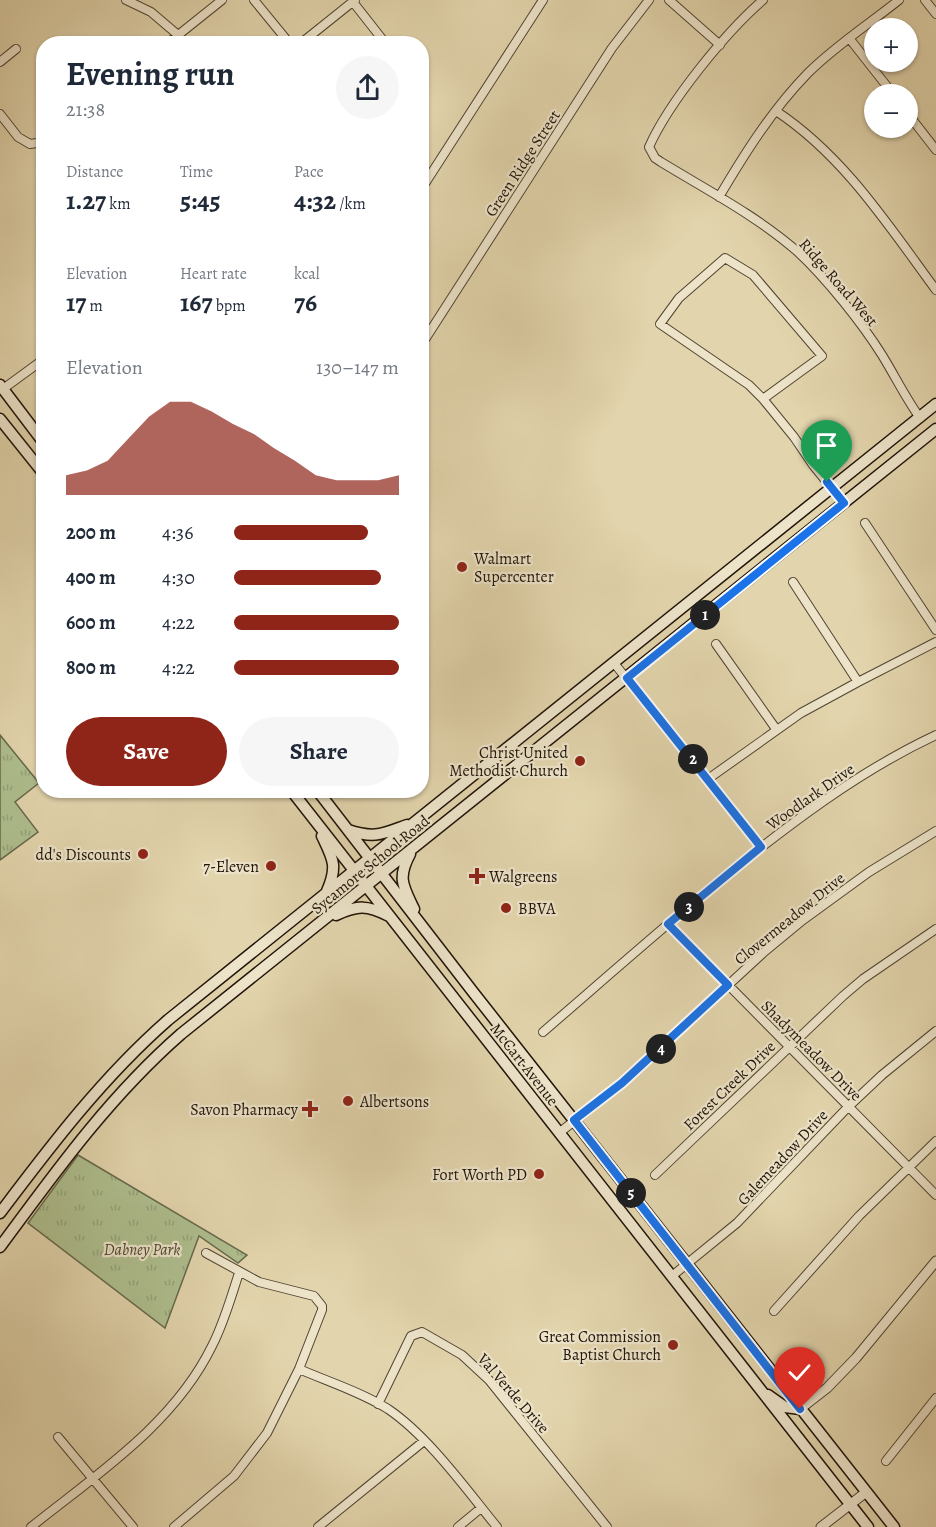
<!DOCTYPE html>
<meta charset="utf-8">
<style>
body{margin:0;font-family:Alegreya,serif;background:#f6f6f7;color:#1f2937;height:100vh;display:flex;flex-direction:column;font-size:22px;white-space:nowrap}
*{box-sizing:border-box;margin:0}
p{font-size:20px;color:#747a83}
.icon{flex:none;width:33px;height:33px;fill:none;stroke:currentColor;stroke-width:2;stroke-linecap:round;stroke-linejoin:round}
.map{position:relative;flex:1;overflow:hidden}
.drawer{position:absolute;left:36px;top:36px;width:393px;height:762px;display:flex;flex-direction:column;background:#fff;border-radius:24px;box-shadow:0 2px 4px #0004}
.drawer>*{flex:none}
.buttons{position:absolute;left:864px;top:18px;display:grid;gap:12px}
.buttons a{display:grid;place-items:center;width:54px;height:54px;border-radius:50%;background:#fff;box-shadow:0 2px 4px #0004;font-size:30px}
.pin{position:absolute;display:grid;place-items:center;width:51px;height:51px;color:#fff;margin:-62px -26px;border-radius:50% 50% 50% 0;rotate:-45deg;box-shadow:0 0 6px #0007}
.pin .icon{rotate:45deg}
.km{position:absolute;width:30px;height:30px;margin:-15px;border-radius:50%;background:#222;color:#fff;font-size:16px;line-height:30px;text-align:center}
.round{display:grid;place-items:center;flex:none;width:63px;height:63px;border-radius:32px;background:#f6f6f7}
.summary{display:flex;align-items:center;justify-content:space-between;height:102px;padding:0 30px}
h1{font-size:33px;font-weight:700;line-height:45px}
.metrics{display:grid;grid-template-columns:repeat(3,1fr);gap:9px;height:102px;padding:6px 30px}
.metrics div{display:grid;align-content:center}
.metrics b{font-size:26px;font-weight:700}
.metrics small{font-size:16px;font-weight:400}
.metrics p{font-size:16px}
.chart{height:168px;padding:12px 30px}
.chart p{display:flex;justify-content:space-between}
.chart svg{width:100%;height:108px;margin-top:6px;fill:#8f2418;opacity:.7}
.action{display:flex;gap:12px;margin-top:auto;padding:12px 30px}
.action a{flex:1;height:69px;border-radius:36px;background:#8f2418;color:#fff;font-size:24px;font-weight:700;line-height:69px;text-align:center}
.action a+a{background:#f6f6f7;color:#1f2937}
ul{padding:0 30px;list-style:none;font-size:20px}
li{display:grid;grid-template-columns:96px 72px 1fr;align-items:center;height:45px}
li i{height:15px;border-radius:8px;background:#8f2418}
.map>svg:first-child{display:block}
.park{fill:url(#park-tufts);stroke:#67694c;stroke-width:1.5}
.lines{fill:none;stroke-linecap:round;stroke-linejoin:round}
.minor-casing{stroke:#504432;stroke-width:10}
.tertiary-casing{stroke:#504432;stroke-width:11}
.secondary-casing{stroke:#201409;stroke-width:13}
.minor{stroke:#ece3c9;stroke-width:8}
.tertiary{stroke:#ece3c9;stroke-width:9}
.secondary{stroke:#ece3c9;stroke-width:10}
.route-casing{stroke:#fff;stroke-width:12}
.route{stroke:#1a73e8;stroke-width:8}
.poi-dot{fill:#8f2418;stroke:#ece3c9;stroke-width:2}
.labels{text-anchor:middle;stroke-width:4.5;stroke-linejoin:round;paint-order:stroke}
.street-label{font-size:16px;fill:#201409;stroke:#ece3c9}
.poi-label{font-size:16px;fill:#201409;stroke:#ece3c9;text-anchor:end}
.park-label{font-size:16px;font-style:italic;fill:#4b4731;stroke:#ece3c9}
</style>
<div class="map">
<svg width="936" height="1527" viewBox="0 0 936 1527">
<defs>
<pattern id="park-tufts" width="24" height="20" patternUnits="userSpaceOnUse" patternTransform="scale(1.5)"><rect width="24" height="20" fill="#aebe8e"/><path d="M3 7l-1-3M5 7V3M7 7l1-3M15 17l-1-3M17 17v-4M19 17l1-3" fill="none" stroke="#95a279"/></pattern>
</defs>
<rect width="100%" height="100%" fill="#e2d4ac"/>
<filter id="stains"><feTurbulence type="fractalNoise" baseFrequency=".00333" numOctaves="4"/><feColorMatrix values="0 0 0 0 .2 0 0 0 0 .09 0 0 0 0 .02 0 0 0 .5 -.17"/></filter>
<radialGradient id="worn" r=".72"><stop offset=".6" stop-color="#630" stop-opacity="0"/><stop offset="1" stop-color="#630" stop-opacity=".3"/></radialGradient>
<path class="park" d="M0,735L39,783L15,802L38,832L0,860Z
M78,1155L247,1255L238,1263L199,1236L165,1328L28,1223Z"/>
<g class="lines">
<g class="minor-casing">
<path id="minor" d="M126,0L151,12L178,35
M254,0L290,44
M669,0L720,45
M763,0C725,33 669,102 649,147L655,158L661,162C707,190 757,216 798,252C826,278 862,323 882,355C895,376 905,397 920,418
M925,0L936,14
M353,2L386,44
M849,38L893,94
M167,44L222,0
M300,44L355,0
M0,62L16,49
M776,111C844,156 888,225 936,290
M0,114L18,137L30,144L44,142
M908,114L936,150
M422,188L543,0
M719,197C745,153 772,110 808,73C835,46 869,24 899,0
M422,344L612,48L649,0
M3,389L44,359
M763,399L822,356L753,275L725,258L679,298L660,324L749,385L763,399L794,437L813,465L844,503
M865,523L936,630
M793,582L858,682
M716,644L776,729
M614,663L761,847
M708,779L801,713L858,682L936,642
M668,924L936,1195
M543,1032C602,981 660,930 720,880C787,826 857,772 936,735
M559,1133L622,1083L763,953L803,920L869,872L936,831
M655,1175L843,996L863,979L936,929
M672,1276L737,1223L848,1107L882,1075L936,1031
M774,1311L859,1216L936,1141
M299,1369C329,1382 361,1392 388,1409C428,1436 466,1489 497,1527
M378,1404L411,1336L422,1332L462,1355L489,1380L607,1527
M58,1437L133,1527
M886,1461L936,1398
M31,1527C97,1474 174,1424 212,1346C224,1323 231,1297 239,1273
M174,1527L234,1476L267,1433L299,1369L322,1310V1306L314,1296L259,1282L206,1253
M318,1527L424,1441
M458,1527L481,1508"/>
</g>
<g class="tertiary-casing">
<path id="tertiary" d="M800,1409L827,1388L856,1358L936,1261
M821,1527L865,1493"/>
</g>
<g class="secondary-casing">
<path id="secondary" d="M0,385L44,443
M0,419L44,474
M291,790L868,1527
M317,790L473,992L894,1527
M348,830C375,839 382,834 407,825
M322,836C333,859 338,866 327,891
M410,854C397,878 403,886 414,909
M336,915C358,905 367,905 389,916
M0,1213C52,1144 103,1077 168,1020L936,404
M0,1247C56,1171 110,1096 181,1034L936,429
M768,1395L785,1407L800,1409"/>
</g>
<use href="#minor" class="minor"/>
<use href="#tertiary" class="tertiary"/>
<use href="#secondary" class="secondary"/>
</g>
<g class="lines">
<g class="route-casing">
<path id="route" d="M800,1409L574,1120L622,1083L728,985L668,924L761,847L627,678L844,503L827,482"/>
</g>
<use href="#route" class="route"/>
</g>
<g class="poi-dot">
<circle cx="462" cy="567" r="6"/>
<circle cx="580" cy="761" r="6"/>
<circle cx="143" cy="854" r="6"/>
<circle cx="271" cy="866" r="6"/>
<path d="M474 867h6v6h6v6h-6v6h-6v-6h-6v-6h6z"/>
<circle cx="506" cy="908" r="6"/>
<circle cx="348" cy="1101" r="6"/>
<path d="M307 1100h6v6h6v6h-6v6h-6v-6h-6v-6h6z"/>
<circle cx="539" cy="1174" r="6"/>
<circle cx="673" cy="1345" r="6"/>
</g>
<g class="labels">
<g class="street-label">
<text transform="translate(522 163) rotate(-57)" y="6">Green Ridge Street</text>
<text transform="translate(839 282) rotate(49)" y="6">Ridge Road West</text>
<text transform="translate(810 796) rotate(-35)" y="6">Woodlark Drive</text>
<text transform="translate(370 864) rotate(-39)" y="6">Sycamore School Road</text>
<text transform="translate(789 918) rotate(-39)" y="6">Clovermeadow Drive</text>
<text transform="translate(812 1050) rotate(45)" y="6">Shadymeadow Drive</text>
<text transform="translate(525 1064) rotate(52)" y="6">McCart Avenue</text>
<text transform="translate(729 1085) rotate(-44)" y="6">Forest Creek Drive</text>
<text transform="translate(782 1157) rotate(-47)" y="6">Galemeadow Drive</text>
<text transform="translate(514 1393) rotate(49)" y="6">Val Verde Drive</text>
</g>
<g class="poi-label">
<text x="474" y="564" text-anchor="start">Walmart<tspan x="474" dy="18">Supercenter</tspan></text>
<text x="568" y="758">Christ United<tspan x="568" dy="18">Methodist Church</tspan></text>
<text x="131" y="860">dd's Discounts</text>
<text x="259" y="872">7-Eleven</text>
<text x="489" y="882" text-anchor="start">Walgreens</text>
<text x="518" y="914" text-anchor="start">BBVA</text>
<text x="360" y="1107" text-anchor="start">Albertsons</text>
<text x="298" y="1115">Savon Pharmacy</text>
<text x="527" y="1180">Fort Worth PD</text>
<text x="661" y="1342">Great Commission<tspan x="661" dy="18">Baptist Church</tspan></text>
</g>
<g class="park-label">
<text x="142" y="1255">Dabney Park</text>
</g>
</g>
<rect width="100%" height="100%" filter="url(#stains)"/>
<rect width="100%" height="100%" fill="url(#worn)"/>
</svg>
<div class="buttons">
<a>+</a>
<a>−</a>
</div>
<div class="pin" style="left:827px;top:482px;background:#1e9e55"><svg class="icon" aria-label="arrive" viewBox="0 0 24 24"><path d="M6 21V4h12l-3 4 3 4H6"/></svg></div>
<div class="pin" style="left:800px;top:1409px;background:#d93025"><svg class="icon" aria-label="check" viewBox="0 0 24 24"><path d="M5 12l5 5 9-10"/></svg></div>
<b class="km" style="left:705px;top:615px">1</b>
<b class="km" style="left:693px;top:759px">2</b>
<b class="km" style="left:689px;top:907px">3</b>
<b class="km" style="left:661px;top:1049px">4</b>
<b class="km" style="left:631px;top:1193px">5</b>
<section class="drawer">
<div class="summary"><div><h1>Evening run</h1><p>21:38</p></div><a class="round"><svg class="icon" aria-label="share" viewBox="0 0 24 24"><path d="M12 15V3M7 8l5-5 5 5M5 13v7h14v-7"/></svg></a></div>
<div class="metrics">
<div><p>Distance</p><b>1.27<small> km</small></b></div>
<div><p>Time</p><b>5:45</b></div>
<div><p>Pace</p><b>4:32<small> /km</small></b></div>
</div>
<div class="metrics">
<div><p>Elevation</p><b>17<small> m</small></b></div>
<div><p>Heart rate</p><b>167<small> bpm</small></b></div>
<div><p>kcal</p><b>76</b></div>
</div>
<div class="chart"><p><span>Elevation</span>130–147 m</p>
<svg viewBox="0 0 160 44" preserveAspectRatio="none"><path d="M0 44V36L10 34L20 30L30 21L40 12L50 6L60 6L70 10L80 15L90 19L100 25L110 30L120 36L130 38L140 38L150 38L160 36V44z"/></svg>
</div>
<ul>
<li><b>200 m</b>4:36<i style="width:81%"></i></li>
<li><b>400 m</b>4:30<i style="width:89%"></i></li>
<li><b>600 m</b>4:22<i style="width:100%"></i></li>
<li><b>800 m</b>4:22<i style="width:100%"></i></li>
</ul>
<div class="action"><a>Save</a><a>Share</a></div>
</section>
</div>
